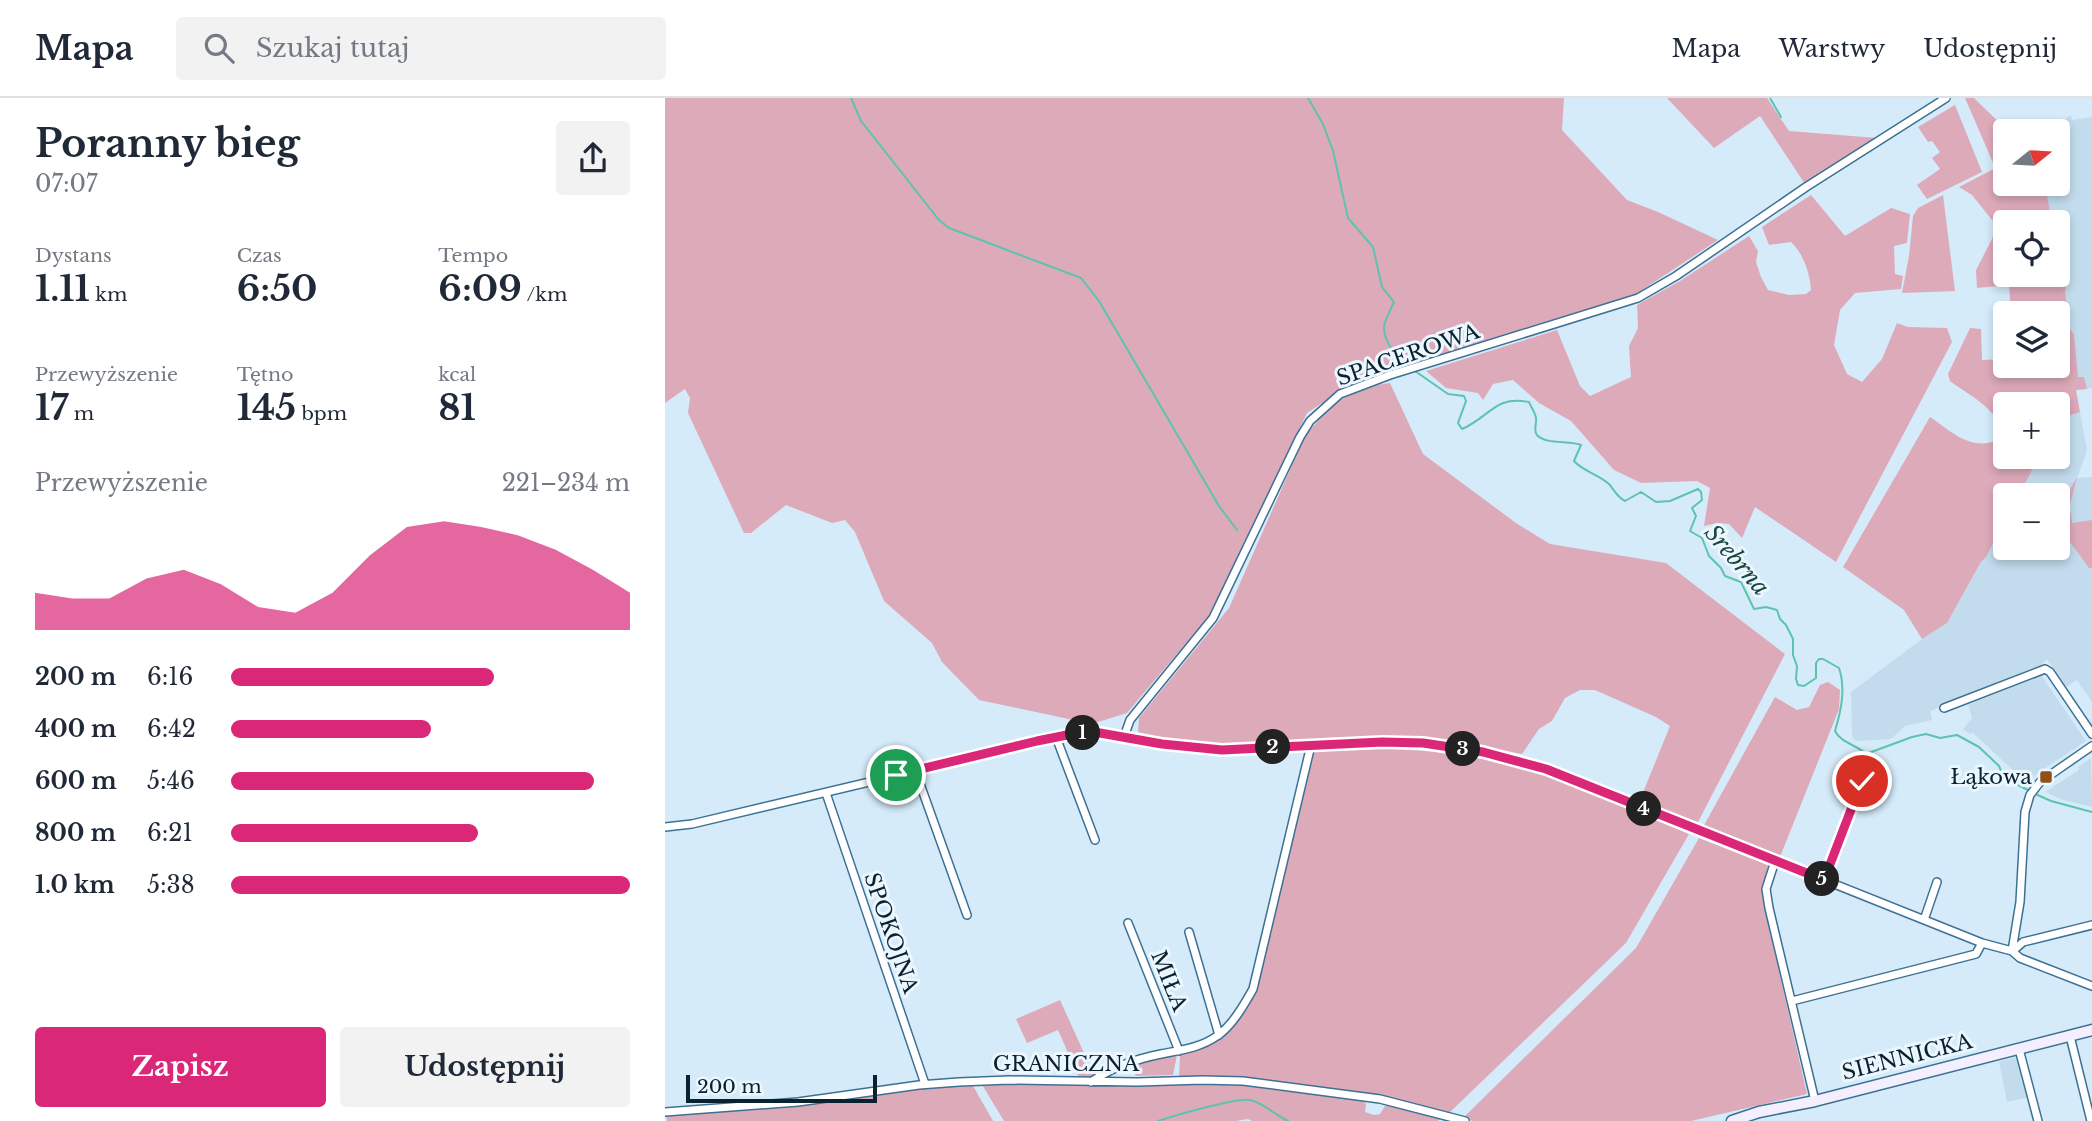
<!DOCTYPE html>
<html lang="pl">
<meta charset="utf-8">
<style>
body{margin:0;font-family:"Libre Baskerville",serif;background:#f2f2f3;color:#1f2937;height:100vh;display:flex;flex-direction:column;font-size:26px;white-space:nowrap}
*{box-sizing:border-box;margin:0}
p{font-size:23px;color:#747a83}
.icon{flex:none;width:38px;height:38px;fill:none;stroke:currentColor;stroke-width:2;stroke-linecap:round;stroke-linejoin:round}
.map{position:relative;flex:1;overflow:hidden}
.details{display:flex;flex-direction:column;background:#fff;width:665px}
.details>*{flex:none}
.needle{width:46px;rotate:72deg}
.controls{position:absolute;left:1328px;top:21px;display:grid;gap:14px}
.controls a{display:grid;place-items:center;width:77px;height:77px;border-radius:7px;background:#fff;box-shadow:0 4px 10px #0003;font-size:35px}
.scale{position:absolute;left:21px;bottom:18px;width:191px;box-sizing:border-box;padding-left:7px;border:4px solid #0a212f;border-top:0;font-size:19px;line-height:24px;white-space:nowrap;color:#0a212f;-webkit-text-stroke:5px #ebf6fe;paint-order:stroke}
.pin{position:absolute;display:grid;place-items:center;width:60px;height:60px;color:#fff;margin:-30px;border:4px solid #fff;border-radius:50%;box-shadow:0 2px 7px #0007}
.km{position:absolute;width:35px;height:35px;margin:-18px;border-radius:50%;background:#222;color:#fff;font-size:19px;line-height:35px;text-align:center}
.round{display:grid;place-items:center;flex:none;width:74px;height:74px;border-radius:7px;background:#f2f2f3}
.summary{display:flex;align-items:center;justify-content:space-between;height:119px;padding:0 35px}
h1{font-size:38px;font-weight:800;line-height:52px}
.stats{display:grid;grid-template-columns:repeat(3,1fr);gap:10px;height:119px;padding:7px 35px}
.stats div{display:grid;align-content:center}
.stats b{font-size:35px;font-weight:800}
.stats small{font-size:19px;font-weight:400}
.stats p{font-size:19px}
.chart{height:196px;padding:14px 35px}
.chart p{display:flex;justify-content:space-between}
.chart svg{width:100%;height:126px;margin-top:7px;fill:#db2777;opacity:.7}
.action{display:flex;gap:14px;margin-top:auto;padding:14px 35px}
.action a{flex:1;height:80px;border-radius:7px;background:#db2777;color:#fff;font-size:28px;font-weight:800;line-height:80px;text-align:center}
.action a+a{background:#f2f2f3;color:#1f2937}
ul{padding:0 35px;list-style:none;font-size:23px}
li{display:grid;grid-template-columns:112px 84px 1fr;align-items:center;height:52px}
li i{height:18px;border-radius:9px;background:#db2777}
header{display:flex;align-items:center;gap:42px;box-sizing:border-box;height:98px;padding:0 35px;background:#fff;border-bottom:2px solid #e0e1e3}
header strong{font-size:33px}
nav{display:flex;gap:38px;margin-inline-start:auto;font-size:24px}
.search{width:490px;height:63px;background:#f2f2f3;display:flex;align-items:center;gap:18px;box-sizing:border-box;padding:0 24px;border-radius:7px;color:#747a83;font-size:26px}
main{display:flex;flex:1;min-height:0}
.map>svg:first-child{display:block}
.built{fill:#c3dced}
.green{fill:#ddaaba}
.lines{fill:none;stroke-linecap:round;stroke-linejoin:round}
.stream{stroke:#5dc3ae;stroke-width:2}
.minor-casing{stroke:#3c7193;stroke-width:10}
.secondary-casing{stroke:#3c7193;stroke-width:13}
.minor{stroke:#fff;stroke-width:7}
.secondary{stroke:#f4efff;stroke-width:10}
.route-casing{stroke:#fff;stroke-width:14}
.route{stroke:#db2777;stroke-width:9}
.poi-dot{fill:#905117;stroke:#ebf6fe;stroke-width:2.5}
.labels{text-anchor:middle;stroke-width:6;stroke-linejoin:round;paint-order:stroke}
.street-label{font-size:21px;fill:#0a212f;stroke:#ebf6fe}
.poi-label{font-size:21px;fill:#0a212f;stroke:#ebf6fe;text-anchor:end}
.water-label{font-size:23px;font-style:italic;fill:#19463d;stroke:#ebf6fe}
</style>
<header>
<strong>Mapa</strong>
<div class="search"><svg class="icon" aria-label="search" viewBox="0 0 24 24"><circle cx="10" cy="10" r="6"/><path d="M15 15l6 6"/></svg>Szukaj tutaj</div>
<nav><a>Mapa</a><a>Warstwy</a><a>Udostępnij</a></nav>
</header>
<main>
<section class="details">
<div class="summary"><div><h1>Poranny bieg</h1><p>07:07</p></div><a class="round"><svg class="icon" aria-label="share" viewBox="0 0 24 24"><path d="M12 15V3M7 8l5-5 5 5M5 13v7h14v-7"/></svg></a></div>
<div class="stats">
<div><p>Dystans</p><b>1.11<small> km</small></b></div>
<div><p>Czas</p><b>6:50</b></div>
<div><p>Tempo</p><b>6:09<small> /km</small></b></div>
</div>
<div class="stats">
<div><p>Przewyższenie</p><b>17<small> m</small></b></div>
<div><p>Tętno</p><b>145<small> bpm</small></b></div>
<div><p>kcal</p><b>81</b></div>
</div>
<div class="chart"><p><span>Przewyższenie</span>221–234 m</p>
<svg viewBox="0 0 160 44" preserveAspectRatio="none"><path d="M0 44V31L10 33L20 33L30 26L40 23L50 28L60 36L70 38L80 31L90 18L100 8L110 6L120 8L130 11L140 16L150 23L160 31V44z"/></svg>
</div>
<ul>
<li><b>200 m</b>6:16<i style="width:66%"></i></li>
<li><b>400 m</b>6:42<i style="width:50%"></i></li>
<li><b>600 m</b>5:46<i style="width:91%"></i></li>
<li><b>800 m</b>6:21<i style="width:62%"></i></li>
<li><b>1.0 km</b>5:38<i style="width:100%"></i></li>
</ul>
<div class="action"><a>Zapisz</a><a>Udostępnij</a></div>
</section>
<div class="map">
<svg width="1427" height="1023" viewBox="0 0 1427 1023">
<rect width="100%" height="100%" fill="#d5ebfa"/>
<path class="built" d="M1406,17L1407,22L1427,19V290L1411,292L1390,177H1393V124H1381L1374,86H1393V33H1382Z
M1415,314L1422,353L1412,380L1427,379V604L1412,582L1401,589L1382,561L1374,569L1265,613L1267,622L1240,628L1226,641L1191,643L1187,638L1186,594L1257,541L1282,525L1340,422V450H1393V397H1354L1374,359H1393L1394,321Z
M1376,577L1421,643L1370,677L1364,687L1308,635L1305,636L1298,631L1307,620L1303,607Z
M1426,660L1427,709L1398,702L1380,694L1414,672L1413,669Z
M1354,958L1364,999L1342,1004L1334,964Z"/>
<path class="green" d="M0,0H899L897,32L962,102L993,114L1053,142L971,196L688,285L642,315L544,518L462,615L433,624L413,623L314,602L277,564L267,545L219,503L190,434L180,422L167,425L121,407L86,435H79L23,315L25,300L20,291L0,305Z
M1002,0H1102L1124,33L1212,40L1140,86L1095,18L1049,50Z
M1300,0H1309L1343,33H1340V61L1329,67Z
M1290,7L1317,74L1262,101L1252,87L1275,71L1267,60L1275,54L1267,43L1263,44L1253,29Z
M1340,65V86H1380L1385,114H1389L1390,124H1340V177L1403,175L1400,194L1402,208L1396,209L1403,210L1404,229L1409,237L1413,279H1419L1422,291L1411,292L1415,314L1395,321L1393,324V306H1340V359H1374L1354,397H1340V422L1321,459L1316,464L1282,525L1257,541L1239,512L1178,469L1265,319C1286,333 1307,355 1334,341C1341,314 1303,297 1285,283L1283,276L1305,230L1316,231L1317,262L1340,261V268H1393V215H1346L1344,187L1312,190L1311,172L1327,141L1331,127L1307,97L1294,89Z
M1146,97L1180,138L1226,110L1245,116L1242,145L1229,148L1230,176L1238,178L1236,191L1190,195L1175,212L1169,247L1182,276L1197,284L1217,261L1232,225L1243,229L1282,230L1287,244L1171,464L1090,409L1077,440L1064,426L1052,425L1039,428L1045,390L1032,383L976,385L949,372L906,323L874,305L848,282L828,286L818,302L813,295L781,290L761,273L892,232L915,288L925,298L966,279L964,248L973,230L972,207L1015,183L1084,138L1093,153L1091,164L1096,179L1103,192L1124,197L1141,196L1146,192C1145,175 1138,155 1126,144L1104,147L1097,129Z
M1278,97L1290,193L1237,195L1244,158L1248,118L1253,110Z
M725,285L758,356L851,425L885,446L1001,465L1120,556L1032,726L975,702L1005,628L991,619L930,592H915L900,600L887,623L874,631L857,656C810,646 762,640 714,638C636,642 548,657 473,634L474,620L564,510L640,338L668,305L706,288Z
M1412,380L1403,413L1406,415L1407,425L1427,422V470H1424L1402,440H1399L1393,433V428L1406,389Z
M1163,584L1175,592L1174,611L1115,759L1038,729L1110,599L1132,612L1144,609L1155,587Z
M720,651C778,652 839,662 894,682C938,698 981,718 1024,736L961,845L783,1016L692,995L514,980L515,956L535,950L580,909L612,809L613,794L649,653Z
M1034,740L1103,767L1098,803L1142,996L1026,1023H808L798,1020L971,850Z
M395,902L429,977L415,982L393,932L362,945L351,921Z
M512,957L508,977L471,978L464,967L490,959Z
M334,984L418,987L556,985L599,988L697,1002L701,1006L700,1014L709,1017L715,1016L720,1008L722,1007L754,1013L776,1020L773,1023H587L583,1021L571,1023H339L316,985Z
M307,986L328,1023H2L1,1017L136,1007L258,989Z"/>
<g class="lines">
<path class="stream" d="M186,0L196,23L274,122L284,130L416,180L434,203L554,408L572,432
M643,0L658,26L668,53L683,120L708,149L717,189L729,204C726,211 719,223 719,230C719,244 732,260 743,268
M1105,0L1116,19
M750,273L783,296L799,298L801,303L793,325L797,331C825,319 830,297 864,304C866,309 870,314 871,320C872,325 868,333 872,337C881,347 905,342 916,347L909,363C919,374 933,376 944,386C950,393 952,399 960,403L976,394L991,404L1005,403L1033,391L1036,394L1037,402L1027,410L1031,418L1025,433L1037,440L1044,458L1056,470L1060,478L1076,484L1089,511L1101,509L1112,512L1115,521L1121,527L1128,541V557L1132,568L1131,581L1133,587L1139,588L1151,580V565L1154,561H1158L1174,570C1181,591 1176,613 1170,633C1176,645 1192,647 1201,656L1247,639L1261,636L1275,640L1292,637L1314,649L1334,668L1339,680L1363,692
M1368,695L1386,703L1427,714
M493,1023C508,1018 573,999 585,1002C599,1005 610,1017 623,1023"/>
<g class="minor-casing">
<path id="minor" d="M1279,610L1380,571L1385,574L1427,636
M391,639L430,742
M459,639L465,622L548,520L635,339L645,323L675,296L725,277L973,200L1011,178L1141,89L1281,0
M250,672L302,817
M161,695L260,986
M0,729L27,726L407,636C456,632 505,650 554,652C609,654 664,644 719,644C775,644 828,655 881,671L1317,845L1347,853L1355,860L1427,888
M1110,763L1101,791L1104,810L1150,1003
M1159,782L1197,683
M1259,822L1272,784
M463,825L514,953
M524,834L554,937
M1347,853L1355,804L1360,714L1365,697L1375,684L1427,648
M1348,853L1358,844L1427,827
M1127,903L1311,856L1317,845
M1405,938L1426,1023
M1354,951L1373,1023
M426,984C447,969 471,961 496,956C516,952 535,950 552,938C567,928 579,907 588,891L646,647
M0,1014L133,1004L254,987L294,984L344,982L472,984L537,982L578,983L715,1001L800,1023"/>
</g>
<g class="secondary-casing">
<path id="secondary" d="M1067,1023L1094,1014L1150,1003L1427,932"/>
</g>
<use href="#minor" class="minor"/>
<use href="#secondary" class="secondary"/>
</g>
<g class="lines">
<g class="route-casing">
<path id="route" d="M231,677L372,643L407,636L435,635L497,646L557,652L717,644L758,645L818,654L881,671L1159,782L1197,683"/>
</g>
<use href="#route" class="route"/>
</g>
<rect class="poi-dot" x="1374" y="672" width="14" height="14" rx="3.5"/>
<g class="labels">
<g class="street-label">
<text transform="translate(743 257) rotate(-19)" y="7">SPACEROWA</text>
<text transform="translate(226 835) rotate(71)" y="7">SPOKOJNA</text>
<text transform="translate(504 883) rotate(68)" y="7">MIŁA</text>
<text transform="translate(1242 959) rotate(-14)" y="7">SIENNICKA</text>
<text x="401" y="973">GRANICZNA</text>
</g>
<g class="poi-label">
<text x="1367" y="686">Łąkowa</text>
</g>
<g class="water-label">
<text transform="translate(1072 462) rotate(49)" y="8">Srebrna</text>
</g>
</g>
</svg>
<div class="controls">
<a><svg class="needle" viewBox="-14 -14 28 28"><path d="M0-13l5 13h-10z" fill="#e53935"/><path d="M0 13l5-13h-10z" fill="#747a83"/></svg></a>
<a><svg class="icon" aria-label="locate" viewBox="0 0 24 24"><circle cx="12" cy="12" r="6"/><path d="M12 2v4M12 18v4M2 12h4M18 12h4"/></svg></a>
<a><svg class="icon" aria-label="layers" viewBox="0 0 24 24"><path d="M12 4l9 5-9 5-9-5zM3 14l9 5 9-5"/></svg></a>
<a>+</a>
<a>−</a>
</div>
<div class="scale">200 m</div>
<div class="pin" style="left:231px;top:677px;background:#1e9e55"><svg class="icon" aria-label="arrive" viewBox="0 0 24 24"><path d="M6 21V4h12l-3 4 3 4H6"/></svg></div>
<div class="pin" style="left:1197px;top:683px;background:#d93025"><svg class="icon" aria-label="check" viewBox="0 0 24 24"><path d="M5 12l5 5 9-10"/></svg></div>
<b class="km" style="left:418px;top:635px">1</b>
<b class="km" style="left:608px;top:649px">2</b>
<b class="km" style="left:798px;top:651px">3</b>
<b class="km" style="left:979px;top:711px">4</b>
<b class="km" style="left:1157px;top:781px">5</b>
</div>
</main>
